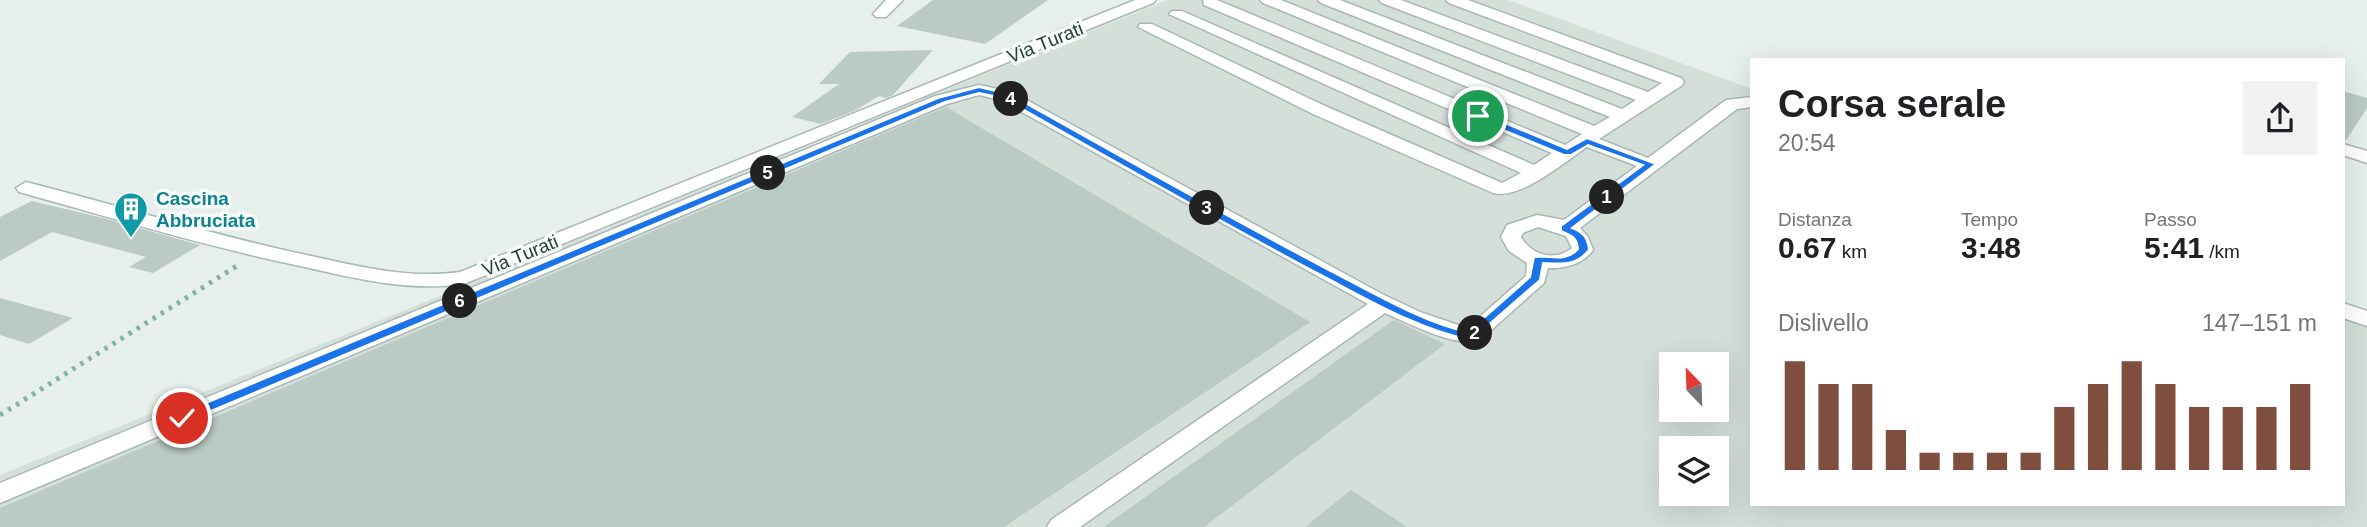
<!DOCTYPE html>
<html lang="it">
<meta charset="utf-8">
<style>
body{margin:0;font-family:Helvetica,sans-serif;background:#f2f2f2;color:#202124;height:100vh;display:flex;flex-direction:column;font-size:26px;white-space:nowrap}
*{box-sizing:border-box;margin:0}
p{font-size:23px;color:#757577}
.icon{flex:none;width:38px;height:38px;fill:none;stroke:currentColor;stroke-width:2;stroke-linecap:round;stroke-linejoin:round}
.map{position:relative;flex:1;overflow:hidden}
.drawer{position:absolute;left:1750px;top:58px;width:595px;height:448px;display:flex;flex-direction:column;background:#fff;border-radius:0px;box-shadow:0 7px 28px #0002}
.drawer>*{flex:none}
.needle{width:46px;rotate:337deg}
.fabs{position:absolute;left:1659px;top:352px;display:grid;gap:14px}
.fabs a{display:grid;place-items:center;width:70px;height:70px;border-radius:0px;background:#fff;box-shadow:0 7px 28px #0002;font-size:35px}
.pin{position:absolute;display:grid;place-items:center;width:60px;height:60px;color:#fff;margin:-30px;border:4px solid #fff;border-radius:50%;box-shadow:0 2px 7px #0007}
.km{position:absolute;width:35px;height:35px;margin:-18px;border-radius:50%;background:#222;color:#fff;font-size:19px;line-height:35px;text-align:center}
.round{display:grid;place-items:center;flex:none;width:74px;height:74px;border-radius:0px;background:#f2f2f2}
.head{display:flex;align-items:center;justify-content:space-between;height:119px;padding:0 28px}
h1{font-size:38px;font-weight:600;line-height:52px}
.metrics{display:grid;grid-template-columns:repeat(3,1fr);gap:10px;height:119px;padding:7px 28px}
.metrics div{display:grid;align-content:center}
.metrics b{font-size:30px;font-weight:600}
.metrics small{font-size:19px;font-weight:400}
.metrics p{font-size:19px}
.chart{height:196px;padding:14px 28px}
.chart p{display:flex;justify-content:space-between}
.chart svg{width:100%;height:126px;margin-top:7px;stroke:#7f4e3f;stroke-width:6}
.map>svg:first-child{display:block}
.built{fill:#d4dfda;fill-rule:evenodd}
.building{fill:#bbcac4}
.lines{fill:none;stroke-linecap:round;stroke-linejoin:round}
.minor-casing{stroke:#a8b8b2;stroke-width:3}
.path{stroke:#86b3a5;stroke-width:5;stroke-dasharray:3.5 6;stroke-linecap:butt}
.minor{fill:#fff;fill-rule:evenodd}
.route{fill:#1a73e8;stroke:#fff;stroke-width:2}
.labels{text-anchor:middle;stroke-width:7;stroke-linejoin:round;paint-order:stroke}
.street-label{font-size:19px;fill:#24423a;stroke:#f7fbf9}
.culture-label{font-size:19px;font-weight:bold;fill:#0d838f;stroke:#f7fbf9;text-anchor:start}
</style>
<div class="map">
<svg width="2367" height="527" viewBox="0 0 2367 527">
<rect width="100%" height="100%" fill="#e6efeb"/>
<path class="built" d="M1167,0H1508L1752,89V504H2343V303L2367,311V527H0V475ZM1671,364H1717V410H1671ZM1671,448H1717V494H1671Z"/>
<path class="building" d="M933,0H1048L985,44L897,26Z
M933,50L893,95L886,98L879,96L856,110L821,124L792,117L839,84H819L850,52Z
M2343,91L2367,98V108L2345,142Z
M946,107L1310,322L1004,527H0V508Z
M32,201L103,218L200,245L153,273L129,267L146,257L52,232L0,261V217Z
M0,298L73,318L29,344L0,335Z
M1394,320L1445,344L1204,527H1103Z
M1351,490L1407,527H1305Z"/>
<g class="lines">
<g class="minor-casing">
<path id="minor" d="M886,0H903L886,17H876L873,14Z
M1135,0H1156L1153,3L464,284C408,292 354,278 300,266C205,246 112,218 19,192L16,188L26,182C121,206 215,236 311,256C360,267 410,279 460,272Z
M1203,0H1217L1565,145L1582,134L1263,3L1260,0H1281L1594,126L1610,117L1321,3L1318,0H1340L1622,109L1636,100L1382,3L1379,0H1401L1648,92L1662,83L1449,3L1446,0H1468L1681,78L1684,82L1681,86L1599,139L1648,158L1726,100L1752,97V107L1737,109L1580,228L1588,237L1593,250C1583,264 1565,269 1548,268L1544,283L1479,341C1454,347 1408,323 1385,313L1080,527H1047L1051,520L1368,304L1000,100L979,95L947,104L0,503V483L935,96L979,85L1012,92L1382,294L1420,312L1467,328L1526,276L1527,263L1509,251L1501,237L1507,225L1537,215L1564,220L1637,166L1587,147C1564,162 1521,200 1493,193L1313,114L1138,27L1140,24H1152L1325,106L1502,183L1521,173L1169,14L1172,11H1182L1534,165L1552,153L1204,5ZM1538,227L1566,236L1572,248C1555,262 1531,255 1521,237L1523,233Z
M2343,144L2367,151V163L2343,155Z
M2343,303L2367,311V326L2343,318Z"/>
</g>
<path class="path" d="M0,415L240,264"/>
<use href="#minor" class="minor"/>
</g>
<path class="route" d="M979,87L1009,94C1115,153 1220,213 1327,269C1368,290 1423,323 1468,332L1530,277L1534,257C1549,255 1566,263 1578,249C1577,237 1571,235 1561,231V226L1643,165L1588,145L1571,155H1564L1474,118V113H1481L1567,149L1587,138L1656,164L1572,228C1583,232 1588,238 1589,250C1576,266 1562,264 1543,263L1540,280L1471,340C1416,329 1364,297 1315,272C1210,216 1106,156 1003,98L979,93L945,102L187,421H177L175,418L177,415L938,98Z"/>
<defs>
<g id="building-pin" transform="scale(1.75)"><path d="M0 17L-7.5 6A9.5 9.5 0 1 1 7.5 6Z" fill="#0f9aa8" stroke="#f7fbf9"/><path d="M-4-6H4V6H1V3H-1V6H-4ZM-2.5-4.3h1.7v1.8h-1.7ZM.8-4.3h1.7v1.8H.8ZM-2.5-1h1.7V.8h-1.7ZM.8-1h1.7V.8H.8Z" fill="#fff"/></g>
</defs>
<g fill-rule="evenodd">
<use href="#building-pin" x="131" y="209"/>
</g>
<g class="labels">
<g class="street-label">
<text transform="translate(1045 42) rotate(-22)" y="7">Via Turati</text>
<text transform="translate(520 255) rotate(-22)" y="7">Via Turati</text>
</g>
<g class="culture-label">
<text x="156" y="205">Cascina<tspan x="156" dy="22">Abbruciata</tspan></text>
</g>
</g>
</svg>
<div class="fabs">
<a><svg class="needle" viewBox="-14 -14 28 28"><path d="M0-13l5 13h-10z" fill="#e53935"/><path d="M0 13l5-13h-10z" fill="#757577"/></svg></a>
<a><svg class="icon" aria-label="layers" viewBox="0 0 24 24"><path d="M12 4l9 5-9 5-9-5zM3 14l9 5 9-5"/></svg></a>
</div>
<div class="pin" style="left:1478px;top:116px;background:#1e9e55"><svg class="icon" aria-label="arrive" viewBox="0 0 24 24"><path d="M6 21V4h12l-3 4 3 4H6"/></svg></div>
<div class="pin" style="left:182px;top:418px;background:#d93025"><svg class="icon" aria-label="check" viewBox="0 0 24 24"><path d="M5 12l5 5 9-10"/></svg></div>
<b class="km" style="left:1607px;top:197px">1</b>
<b class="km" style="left:1475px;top:333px">2</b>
<b class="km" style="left:1207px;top:208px">3</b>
<b class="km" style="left:1011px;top:99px">4</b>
<b class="km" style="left:768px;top:173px">5</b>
<b class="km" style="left:460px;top:301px">6</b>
<section class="drawer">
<div class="head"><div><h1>Corsa serale</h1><p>20:54</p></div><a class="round"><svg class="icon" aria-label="share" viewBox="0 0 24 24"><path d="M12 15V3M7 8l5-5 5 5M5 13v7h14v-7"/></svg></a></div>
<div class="metrics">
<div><p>Distanza</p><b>0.67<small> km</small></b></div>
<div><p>Tempo</p><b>3:48</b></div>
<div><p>Passo</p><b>5:41<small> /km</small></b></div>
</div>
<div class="chart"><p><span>Dislivello</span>147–151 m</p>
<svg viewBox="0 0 160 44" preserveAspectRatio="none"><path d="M5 44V6M15 44V14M25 44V14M35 44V30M45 44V38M55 44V38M65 44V38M75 44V38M85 44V22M95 44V14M105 44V6M115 44V14M125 44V22M135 44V22M145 44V22M155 44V14"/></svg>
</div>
</section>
</div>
